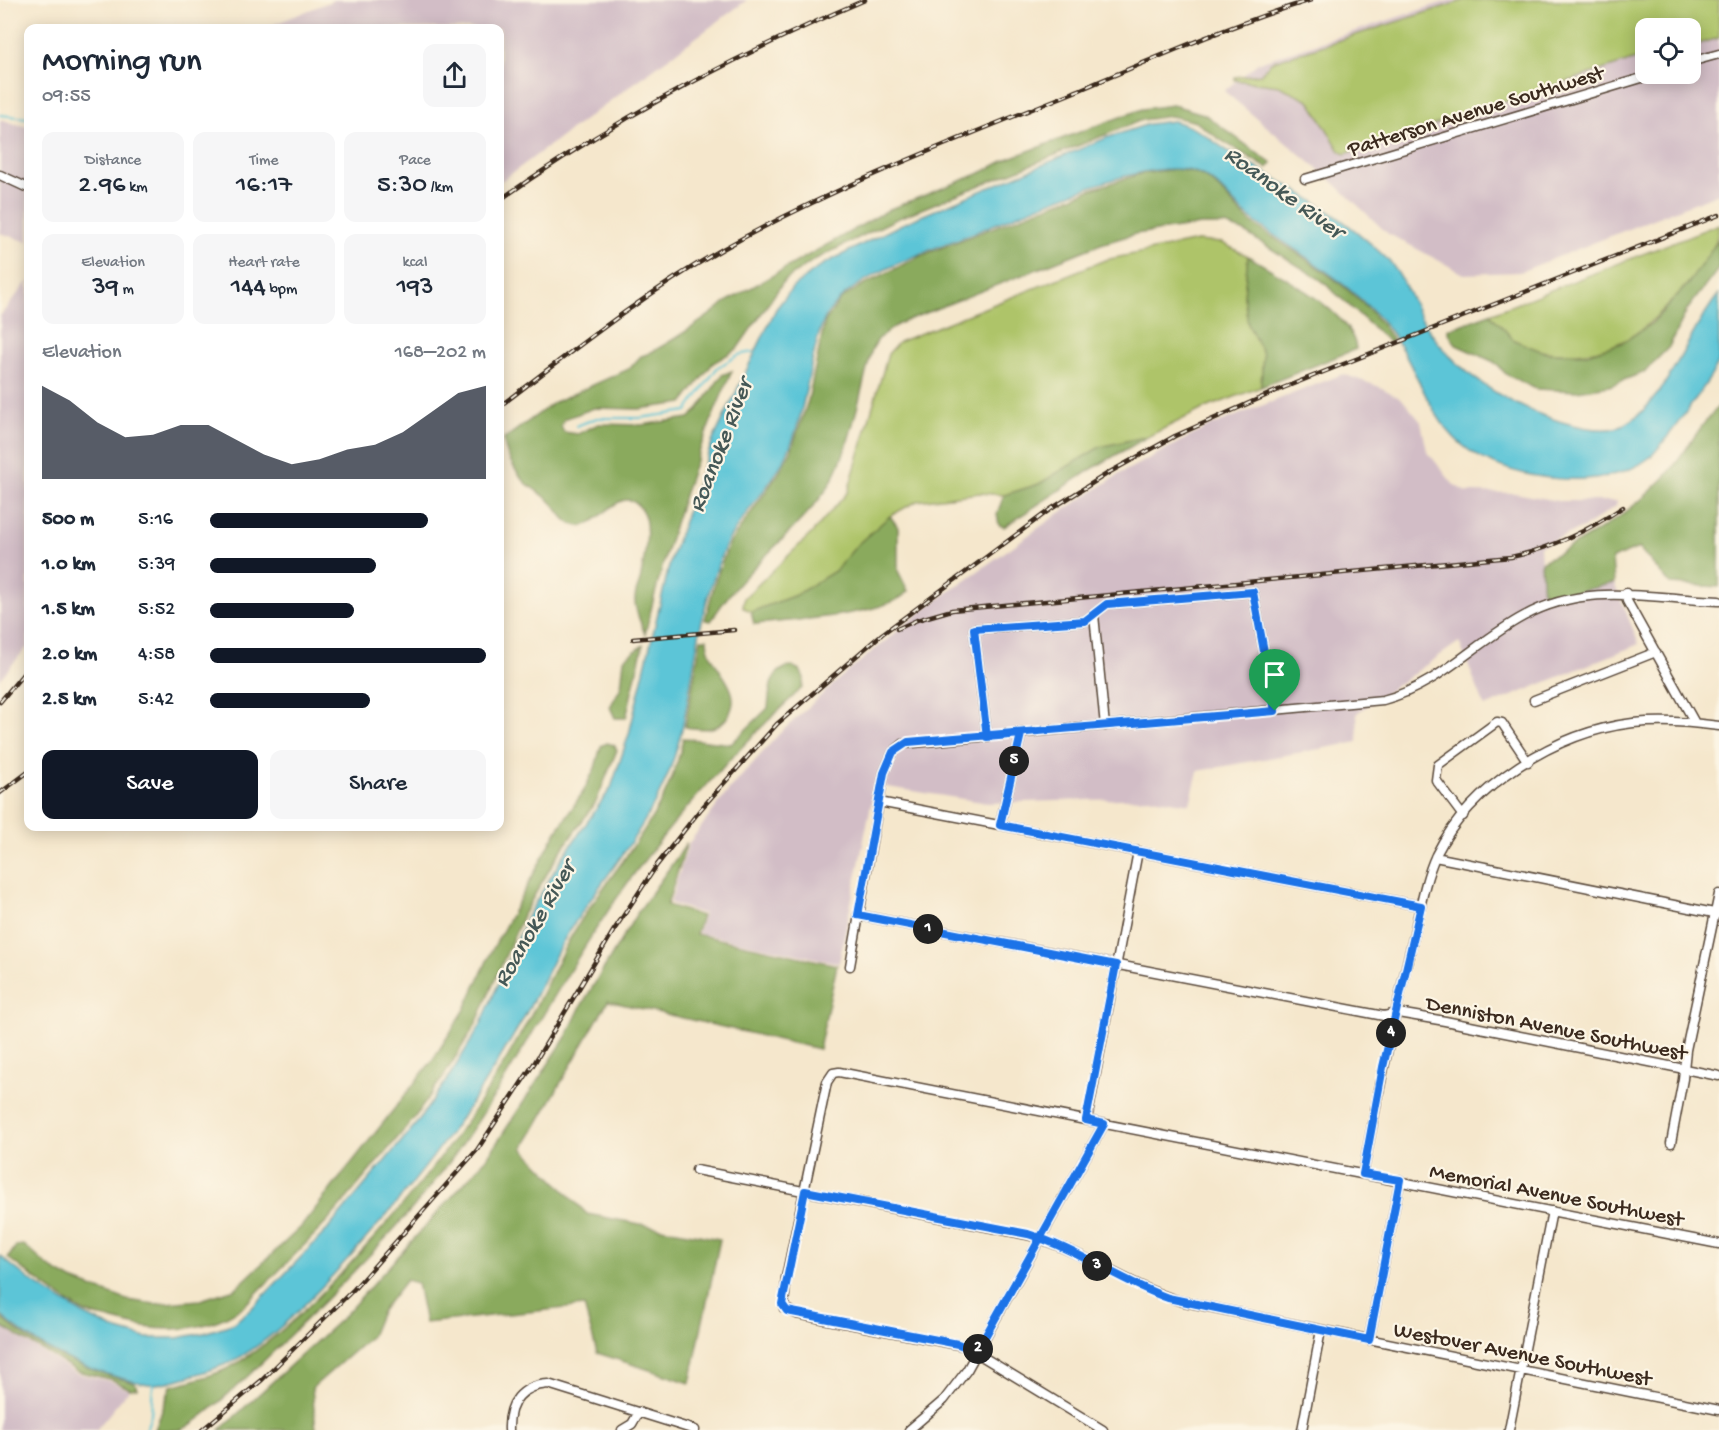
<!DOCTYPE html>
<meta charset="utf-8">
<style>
body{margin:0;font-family:"Gochi Hand",sans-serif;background:#f6f6f7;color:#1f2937;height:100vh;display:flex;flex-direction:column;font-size:22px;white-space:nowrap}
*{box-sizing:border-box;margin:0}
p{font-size:20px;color:#747a83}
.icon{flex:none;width:33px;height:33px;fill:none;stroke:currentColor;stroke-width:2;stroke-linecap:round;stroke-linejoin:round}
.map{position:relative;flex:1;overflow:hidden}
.sheet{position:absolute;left:24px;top:24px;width:480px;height:807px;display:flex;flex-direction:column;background:#fff;border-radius:12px;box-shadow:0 3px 15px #0003}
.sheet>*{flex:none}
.controls{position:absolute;left:1635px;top:18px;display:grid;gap:12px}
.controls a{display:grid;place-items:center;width:66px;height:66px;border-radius:12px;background:#fff;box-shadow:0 3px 15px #0003;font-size:30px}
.pin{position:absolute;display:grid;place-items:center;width:51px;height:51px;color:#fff;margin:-62px -26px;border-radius:50% 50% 50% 0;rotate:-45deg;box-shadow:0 0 6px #0007}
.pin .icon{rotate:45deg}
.km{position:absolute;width:30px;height:30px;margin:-15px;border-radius:50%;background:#222;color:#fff;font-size:16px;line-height:30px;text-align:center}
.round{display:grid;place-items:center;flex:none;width:63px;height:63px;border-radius:12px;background:#f6f6f7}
.overview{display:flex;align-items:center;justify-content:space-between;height:102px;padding:0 18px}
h1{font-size:33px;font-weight:600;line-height:45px}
.stats{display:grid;grid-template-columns:repeat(3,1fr);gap:9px;height:102px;padding:6px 18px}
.stats div{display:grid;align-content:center;border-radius:12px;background:#f6f6f7;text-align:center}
.stats b{font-size:26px;font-weight:600}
.stats small{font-size:16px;font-weight:400}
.stats p{font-size:16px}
.chart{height:168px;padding:12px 18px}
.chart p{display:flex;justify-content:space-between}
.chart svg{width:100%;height:108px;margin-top:6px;fill:#111827;opacity:.7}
.button{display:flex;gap:12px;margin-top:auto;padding:12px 18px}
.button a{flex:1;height:69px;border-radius:12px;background:#111827;color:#fff;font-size:24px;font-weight:600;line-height:69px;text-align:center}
.button a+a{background:#f6f6f7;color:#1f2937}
ul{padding:0 18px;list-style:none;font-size:20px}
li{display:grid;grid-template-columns:96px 72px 1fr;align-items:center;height:45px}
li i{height:15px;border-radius:8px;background:#111827}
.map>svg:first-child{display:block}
.industrial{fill:#d2bdc6;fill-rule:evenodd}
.green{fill:#aec469;stroke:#747744;stroke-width:1.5}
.forest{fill:#8aaa5d;stroke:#626a3e;stroke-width:1.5}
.water{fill:#5bc5d7;stroke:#4b787a;stroke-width:1.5}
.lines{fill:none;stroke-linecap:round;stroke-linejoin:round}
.stream{stroke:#5bc5d7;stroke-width:2}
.minor-casing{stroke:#574638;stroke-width:11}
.minor{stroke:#fff;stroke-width:8}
.rail-casing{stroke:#3b2a1e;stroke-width:4.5}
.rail{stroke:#fcf5e5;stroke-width:2;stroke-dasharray:7;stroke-linecap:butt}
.route-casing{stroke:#fff;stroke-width:12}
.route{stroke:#1a73e8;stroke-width:8}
.labels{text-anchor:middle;stroke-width:4.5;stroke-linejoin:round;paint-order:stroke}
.street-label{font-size:22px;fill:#3b2a1e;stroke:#fcf5e5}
.water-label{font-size:24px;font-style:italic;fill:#455856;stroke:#fcf5e5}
</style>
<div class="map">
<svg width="1719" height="1430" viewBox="0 0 1719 1430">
<rect width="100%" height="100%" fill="#fcf5e5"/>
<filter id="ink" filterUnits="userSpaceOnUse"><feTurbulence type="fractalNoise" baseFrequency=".0167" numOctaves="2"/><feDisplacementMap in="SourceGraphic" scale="12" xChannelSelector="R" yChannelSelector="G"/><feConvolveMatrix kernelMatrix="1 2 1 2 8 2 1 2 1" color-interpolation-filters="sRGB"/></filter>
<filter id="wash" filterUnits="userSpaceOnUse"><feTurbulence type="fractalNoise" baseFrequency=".008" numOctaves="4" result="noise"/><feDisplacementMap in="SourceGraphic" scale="24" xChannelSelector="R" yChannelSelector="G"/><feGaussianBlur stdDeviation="1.35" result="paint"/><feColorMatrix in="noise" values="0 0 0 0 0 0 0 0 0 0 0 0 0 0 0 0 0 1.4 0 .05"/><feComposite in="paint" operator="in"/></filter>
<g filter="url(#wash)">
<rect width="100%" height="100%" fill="#f5e7cc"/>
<path class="industrial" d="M334,0H747L500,182V28H265Z
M1450,0H1719V193L1520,272L1464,274L1387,233L1332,181L1224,91L1259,62ZM1646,28H1690V74H1646Z
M0,120L28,127V242L0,233Z
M28,281V646L0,679V316Z
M1343,374L1380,387L1402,399L1421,422L1427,451L1453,484L1466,492L1515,493L1558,501H1617L1616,506L1585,527L1540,546L1543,599L1614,583L1639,644L1485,707L1459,642L1357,713L1358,742L1198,771L1190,804L1152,798L988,803L875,785L839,963L698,933L704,914L670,903L689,843L729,790L779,734L840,678L922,611L1058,514L1123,472L1210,426Z
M3,1328L76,1373L113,1382L129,1390L96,1430H0V1332Z"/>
<path class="green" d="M1465,0H1719V38L1691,46L1690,28H1646L1645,56L1345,154L1340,151L1309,100L1279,86L1235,80V77L1261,74L1271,62Z
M1719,224C1719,249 1698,272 1681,291C1643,332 1619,355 1560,353C1545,353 1523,348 1512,338C1504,331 1497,322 1490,314Z
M1197,241L1222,243L1248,256L1244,296L1248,324L1263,354L1261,387L1203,409L1149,436L1100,447L1039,484L1004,495L980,493L917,501L890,516L858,544L835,571L796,595L751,612L743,607L744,598L811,534L848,492L888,354L899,342L1105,260Z"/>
<path class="forest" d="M1173,105L1204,114L1272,164L1267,168L1219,139L1196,122L1171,116L1142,120L894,220L814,260L784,281L737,349L713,363L683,403L639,409L594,408L564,419L561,426L564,432L578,434L598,424L641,425L689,418L697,411L722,375L732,371C693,458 667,541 645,634C641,624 634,609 635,599C635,591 640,584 641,576C644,559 652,524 641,509C621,481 599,528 579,526C564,524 561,512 552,503C545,495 534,490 526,483C516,473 504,453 504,439L555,402L629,369L641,356C654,354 715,313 724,303L890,209L983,172L1007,159L1142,109Z
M1175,169C1182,171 1191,171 1198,174C1221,183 1233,209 1252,223C1302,258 1359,287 1393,340L1389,342L1321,280L1243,231L1224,225H1201L1135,234L1101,244L900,323L879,338L872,349C860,392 849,459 824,493C790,539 740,572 711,621L705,620L716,578L729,544L778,474L791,451L808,401L825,321L840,300L861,286L920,256L1092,189L1140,174Z
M1719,239V268L1687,310L1669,347L1644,372L1609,386L1577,391L1536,389L1507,375L1494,362L1456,345L1447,330L1490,314L1514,340L1546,353L1587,354L1622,343L1652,323L1688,284Z
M1248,256C1277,274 1353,312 1356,349L1261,387L1263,354L1248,324L1244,296Z
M1719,406V587L1670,584L1639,548L1612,559L1614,583L1543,600L1541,562C1585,540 1629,515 1663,479C1684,457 1697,427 1719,406Z
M1149,436L1090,470L1004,527L999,525L997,514L1004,495L1039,484L1100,447Z
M890,516L898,527V571L908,591C891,615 786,621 754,624L751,612L796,595L835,571L858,544Z
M701,639H707C707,668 747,687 728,716C717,733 702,729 685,727Z
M643,645L626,718H615L610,707L621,687L624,659Z
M791,666L800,670L804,678L802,688C741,745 684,806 634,874C568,963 520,1063 456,1153C405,1225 338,1287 276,1349C261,1364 197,1426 180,1430C173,1430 163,1430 155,1430L171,1386C194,1380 219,1375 239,1362C280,1336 315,1301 348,1266C416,1194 478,1114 525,1026C543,995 556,961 575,930C613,867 670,814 683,738L731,744L768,708C770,688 769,671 791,666Z
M607,743L614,745L617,750L596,802L558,855L524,913L476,1024L447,1071L415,1117L328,1221L244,1306C205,1335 158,1333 113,1320C103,1317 91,1316 82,1311C56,1295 32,1276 8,1258L16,1246L24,1245L49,1267L72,1280L127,1300L155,1304L200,1300L235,1289L301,1227L432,1061L464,1011L491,952L557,831L583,792L595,768L601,746Z
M687,843L667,905L702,916L696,934L837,965L819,1049L608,1001L523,1148L587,1214L720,1239L690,1383L597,1353L584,1306L425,1323L417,1283L406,1280L381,1312L371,1336L312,1388L316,1430H220L343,1317L487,1158L566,1037L581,1006L636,915Z
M0,1317C41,1352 83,1369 135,1383L137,1388L130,1389L113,1380L77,1371L3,1327L0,1330Z"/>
<path class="water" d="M1173,121C1201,128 1212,142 1236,156C1293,189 1337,210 1385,257C1403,274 1412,303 1424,323C1456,373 1506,405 1562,422C1579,427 1608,434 1624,425C1668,401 1687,332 1719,294C1719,312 1719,344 1719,361C1715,374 1661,448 1649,458C1604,494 1503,481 1461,444C1427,415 1417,366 1390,331C1354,284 1302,256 1255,222C1233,207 1220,180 1195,172C1143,155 1018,216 966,236C924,253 838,280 822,325C807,368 806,413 787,454C771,487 744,512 727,543C721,554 717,568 713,580C690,648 693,723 662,788C636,845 592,891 561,945C546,973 534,1001 518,1028C465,1120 406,1197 334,1274C305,1305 271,1341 233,1361C217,1369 174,1382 156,1384C144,1385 130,1380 117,1377C73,1365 35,1345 0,1315V1256L34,1283L83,1314L114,1329L146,1338H177L204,1333L232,1324L250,1310L327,1230L416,1124L449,1077L480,1026L528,915L562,858L611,788L629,734L671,558L713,440L776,309L793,287L822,265L900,225L1106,138L1149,124Z"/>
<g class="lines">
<path class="stream" d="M0,115L28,118
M576,426L597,418H640L687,411L717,368L738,355L753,352
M146,1430L151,1414L153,1384"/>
</g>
</g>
<g filter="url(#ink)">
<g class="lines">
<g class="minor-casing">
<path id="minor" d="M1690,62L1719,54
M0,175L28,188
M1305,179L1655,74
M1626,593L1627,601L1695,723
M1094,615L1105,726
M1534,700L1656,652
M987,737L974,629L1085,621L1107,604L1253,592L1275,711
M879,802L1421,906
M1463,816L1436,780L1438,765L1497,722L1502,723L1528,762
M1000,825L1021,734
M1435,857L1719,914
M858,915L1384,1016L1398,1013L1445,1021L1719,1076
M850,966L884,773L893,752L903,744L1383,700C1438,686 1475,642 1524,616C1588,581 1652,599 1719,601
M1087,1120L1138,851
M1671,1143L1683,1079L1686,1050L1719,894
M696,1170L1028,1235C1081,1250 1127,1285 1180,1301L1719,1410
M1363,1174C1377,1098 1393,1022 1411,947C1419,917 1423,883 1436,855C1471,785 1556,732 1633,723C1662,720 1690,722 1719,726
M1369,1340L1400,1180
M509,1430C508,1403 521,1386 548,1384L695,1430
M622,1430L632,1424L639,1412
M909,1430L944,1400L967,1370L1104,1124
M1103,1430L965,1346L797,1314L784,1308L786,1278L827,1082L833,1073L839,1072L1719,1244
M1302,1430L1321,1330
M1509,1430L1552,1211"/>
</g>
<use href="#minor" class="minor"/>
<g class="rail-casing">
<path id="rail" d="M500,200C614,119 736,55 865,0
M500,406C571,352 642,295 721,250C833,187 953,141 1072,93C1151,60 1229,25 1311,0
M897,629L917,620L952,610L1511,557C1553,548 1588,531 1623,507
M633,639L734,630
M0,702L28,668
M0,793L28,772
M202,1430L262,1380L354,1289L477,1150L535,1062L614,930L657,865L700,810L777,724L882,634L1051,509L1110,472L1175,436L1283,388L1719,215"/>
</g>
<use href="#rail" class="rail"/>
</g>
</g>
<g class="lines" filter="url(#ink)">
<g class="route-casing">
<path id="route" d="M1275,711L908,742L893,752L884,773L858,915L1116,965L1086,1120L1104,1124L977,1351L958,1344L787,1311L782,1304L805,1191L1028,1234C1077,1249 1120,1281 1168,1298L1369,1340L1400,1180L1363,1174L1383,1067L1421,906L1000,825L1021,734L987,737L974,629L1085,621L1107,604L1253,592L1275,711"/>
</g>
<use href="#route" class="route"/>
</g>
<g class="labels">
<g class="street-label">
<text transform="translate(1475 109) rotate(-17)" y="8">Patterson Avenue Southwest</text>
<text transform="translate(1557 1026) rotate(11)" y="8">Denniston Avenue Southwest</text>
<text transform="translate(1557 1193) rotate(11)" y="8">Memorial Avenue Southwest</text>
<text transform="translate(1523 1352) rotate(11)" y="8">Westover Avenue Southwest</text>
</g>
<g class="water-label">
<text transform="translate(1285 191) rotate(36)" y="8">Roanoke River</text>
<text transform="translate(719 445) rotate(-69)" y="8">Roanoke River</text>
<text transform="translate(533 923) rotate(-60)" y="8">Roanoke River</text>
</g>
</g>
</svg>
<div class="controls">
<a><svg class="icon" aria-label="locate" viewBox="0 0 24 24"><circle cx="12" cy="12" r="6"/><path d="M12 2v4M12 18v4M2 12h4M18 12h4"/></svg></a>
</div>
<div class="pin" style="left:1275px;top:711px;background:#1e9e55"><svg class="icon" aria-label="arrive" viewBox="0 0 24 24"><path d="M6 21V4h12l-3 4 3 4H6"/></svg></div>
<b class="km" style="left:928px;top:929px">1</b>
<b class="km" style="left:978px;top:1349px">2</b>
<b class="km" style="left:1097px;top:1266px">3</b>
<b class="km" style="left:1391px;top:1033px">4</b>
<b class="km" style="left:1014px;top:761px">5</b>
<section class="sheet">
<div class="overview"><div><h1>Morning run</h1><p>09:55</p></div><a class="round"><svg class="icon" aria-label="share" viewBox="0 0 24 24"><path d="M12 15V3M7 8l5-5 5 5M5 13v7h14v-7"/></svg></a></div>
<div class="stats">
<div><p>Distance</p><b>2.96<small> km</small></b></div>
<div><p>Time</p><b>16:17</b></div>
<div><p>Pace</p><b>5:30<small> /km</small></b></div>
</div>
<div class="stats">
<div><p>Elevation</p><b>39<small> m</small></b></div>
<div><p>Heart rate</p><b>144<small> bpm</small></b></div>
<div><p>kcal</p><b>193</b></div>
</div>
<div class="chart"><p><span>Elevation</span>168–202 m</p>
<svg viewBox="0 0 160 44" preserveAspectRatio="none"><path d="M0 44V6L10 12L20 21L30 27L40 26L50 22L60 22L70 28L80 34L90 38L100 36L110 32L120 30L130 25L140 17L150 9L160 6V44z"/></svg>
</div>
<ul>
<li><b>500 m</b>5:16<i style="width:79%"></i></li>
<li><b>1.0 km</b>5:39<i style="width:60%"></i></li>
<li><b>1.5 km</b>5:52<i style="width:52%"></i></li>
<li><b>2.0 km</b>4:58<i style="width:100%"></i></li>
<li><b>2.5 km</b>5:42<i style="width:58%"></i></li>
</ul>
<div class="button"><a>Save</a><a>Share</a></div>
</section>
</div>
